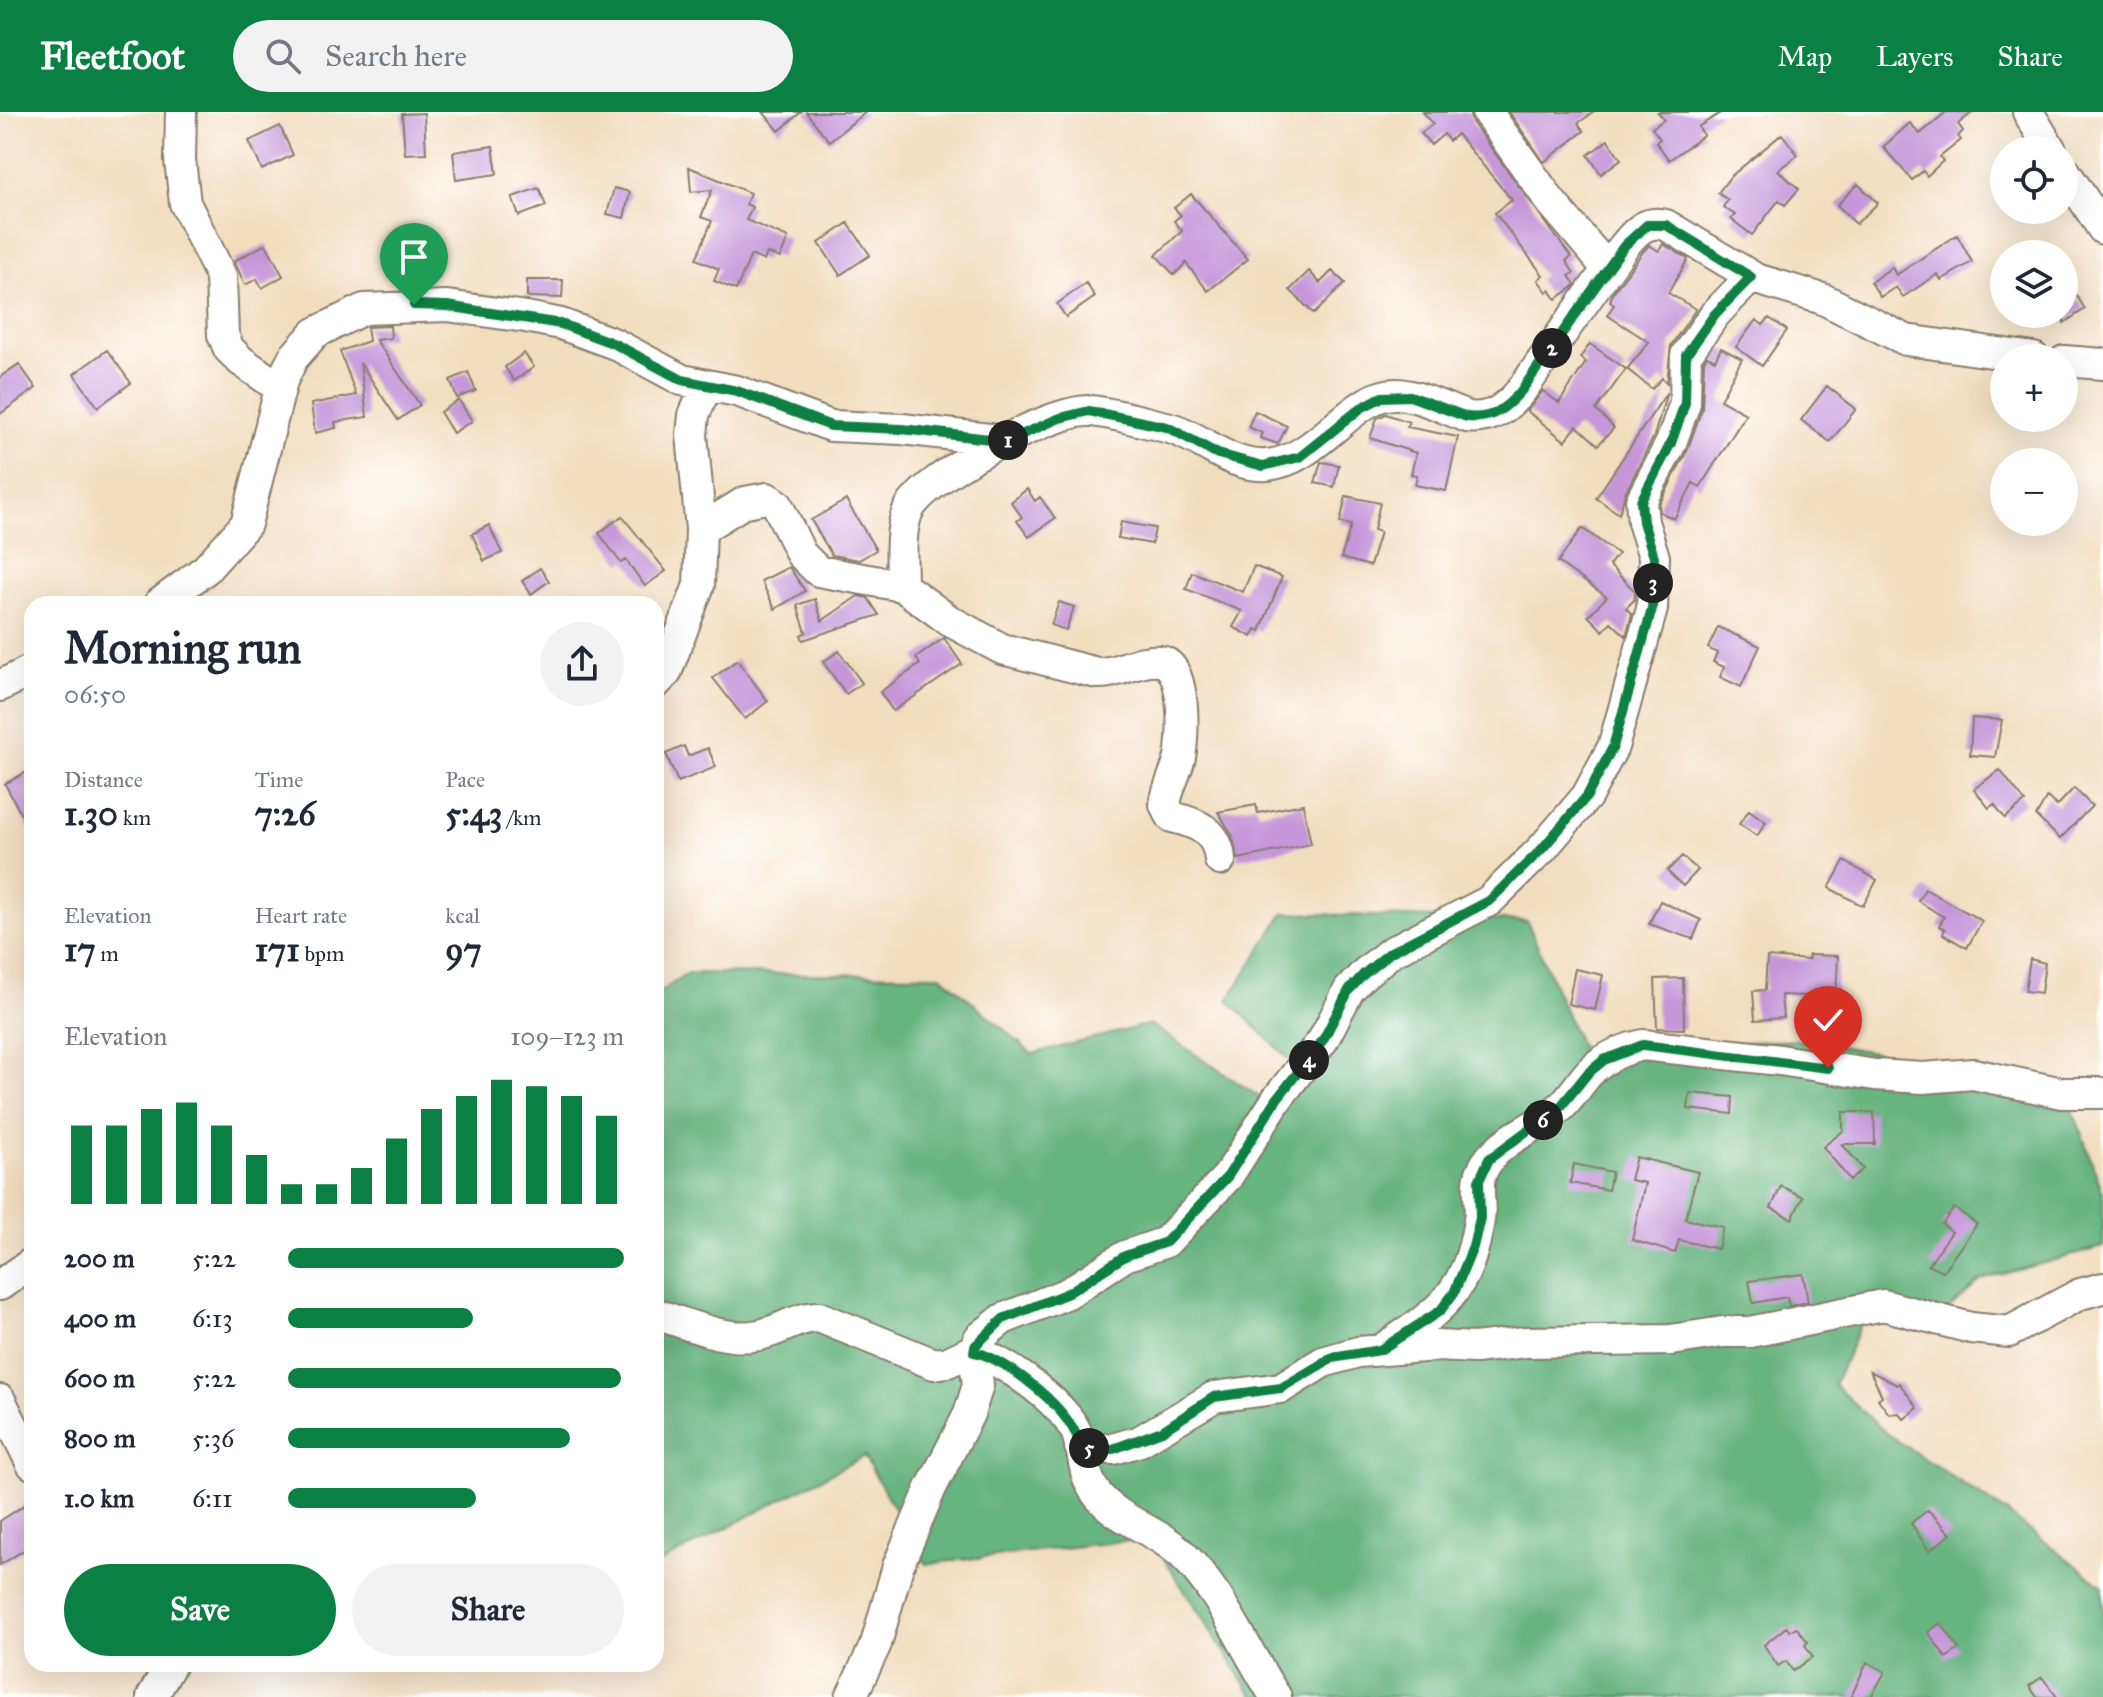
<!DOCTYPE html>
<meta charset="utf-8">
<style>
body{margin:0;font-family:"IM FELL Great Primer",serif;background:#f2f2f3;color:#1f2937;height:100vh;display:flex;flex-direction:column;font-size:30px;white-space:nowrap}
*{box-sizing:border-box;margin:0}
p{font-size:26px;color:#747a83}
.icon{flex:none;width:44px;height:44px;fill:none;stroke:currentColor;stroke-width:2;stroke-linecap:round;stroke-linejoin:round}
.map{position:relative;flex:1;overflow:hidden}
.details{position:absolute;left:24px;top:484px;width:640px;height:1076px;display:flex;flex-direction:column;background:#fff;border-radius:24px;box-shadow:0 8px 32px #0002}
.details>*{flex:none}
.fabs{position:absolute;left:1990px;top:24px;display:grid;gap:16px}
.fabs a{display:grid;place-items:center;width:88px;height:88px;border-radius:50%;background:#fff;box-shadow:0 8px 32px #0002;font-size:40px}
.pin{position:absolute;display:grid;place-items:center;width:68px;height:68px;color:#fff;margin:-82px -34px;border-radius:50% 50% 50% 0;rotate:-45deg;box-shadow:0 0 8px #0007}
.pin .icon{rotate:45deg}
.km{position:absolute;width:40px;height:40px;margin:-20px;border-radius:50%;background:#222;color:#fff;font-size:22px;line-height:40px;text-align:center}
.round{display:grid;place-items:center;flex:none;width:84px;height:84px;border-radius:42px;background:#f2f2f3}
.summary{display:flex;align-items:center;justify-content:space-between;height:136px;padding:0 40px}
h1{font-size:44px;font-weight:700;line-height:60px}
.metrics{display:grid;grid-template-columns:repeat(3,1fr);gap:12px;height:136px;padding:8px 40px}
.metrics div{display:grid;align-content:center}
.metrics b{font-size:34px;font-weight:700}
.metrics small{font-size:22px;font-weight:400}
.metrics p{font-size:22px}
.chart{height:224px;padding:16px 40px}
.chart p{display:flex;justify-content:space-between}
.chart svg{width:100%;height:144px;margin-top:8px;stroke:#0b8043;stroke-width:6}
.action{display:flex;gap:16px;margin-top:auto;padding:16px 40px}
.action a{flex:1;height:92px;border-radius:48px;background:#0b8043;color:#fff;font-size:32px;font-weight:700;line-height:92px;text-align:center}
.action a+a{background:#f2f2f3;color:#1f2937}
ul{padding:0 40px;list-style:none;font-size:26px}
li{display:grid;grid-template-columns:128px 96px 1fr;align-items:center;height:60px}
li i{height:20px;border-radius:10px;background:#0b8043}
header{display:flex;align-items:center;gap:48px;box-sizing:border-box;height:112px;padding:0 40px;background:#0b8043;color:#fff}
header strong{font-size:38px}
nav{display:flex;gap:44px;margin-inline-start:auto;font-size:28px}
.search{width:560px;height:72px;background:#f2f2f3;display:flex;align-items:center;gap:20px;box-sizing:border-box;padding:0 28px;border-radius:44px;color:#747a83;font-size:30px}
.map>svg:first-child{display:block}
.forest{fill:#66b47e;stroke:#41684d;stroke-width:2}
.building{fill:#c696d9}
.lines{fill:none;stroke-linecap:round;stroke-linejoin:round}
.minor-casing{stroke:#877d6e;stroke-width:34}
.minor{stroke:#fff;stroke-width:30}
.route-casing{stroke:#fff;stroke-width:16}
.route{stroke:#0b8043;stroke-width:10}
</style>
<header>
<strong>Fleetfoot</strong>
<div class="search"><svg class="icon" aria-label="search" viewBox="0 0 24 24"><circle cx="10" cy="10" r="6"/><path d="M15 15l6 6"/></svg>Search here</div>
<nav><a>Map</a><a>Layers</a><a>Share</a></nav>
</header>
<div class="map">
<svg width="2103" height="1585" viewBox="0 0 2103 1585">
<rect width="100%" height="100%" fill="#fff"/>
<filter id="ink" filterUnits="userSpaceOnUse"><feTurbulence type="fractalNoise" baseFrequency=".0125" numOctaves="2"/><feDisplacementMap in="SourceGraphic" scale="16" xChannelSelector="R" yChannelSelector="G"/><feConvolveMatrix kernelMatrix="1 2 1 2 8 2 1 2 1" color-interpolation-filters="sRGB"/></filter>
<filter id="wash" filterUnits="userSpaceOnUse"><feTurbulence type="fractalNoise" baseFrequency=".006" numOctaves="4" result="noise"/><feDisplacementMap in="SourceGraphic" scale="32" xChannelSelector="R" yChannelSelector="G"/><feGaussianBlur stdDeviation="1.8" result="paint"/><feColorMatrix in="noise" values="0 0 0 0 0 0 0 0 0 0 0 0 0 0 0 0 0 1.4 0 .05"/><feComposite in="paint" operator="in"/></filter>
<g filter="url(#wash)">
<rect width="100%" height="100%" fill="#f2debf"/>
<path class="forest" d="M1284,801L1527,809L1581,936L1804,928L2064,973L2103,1081V1135L1981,1168L1947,1199L1870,1190L1834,1273L1887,1322L2006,1400L2103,1474V1585H1254L1150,1426L926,1452L864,1344L656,1453V883L688,861L941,863L1032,942L1150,912L1267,990L1297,955L1228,888Z"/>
<g id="blocks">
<path class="building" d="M763,0H801L779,19Z
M806,0H866L829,29Z
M1423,0H1469L1472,10L1571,145L1566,149L1574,161L1569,164L1575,172L1572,176L1556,187L1550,178L1547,180L1538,168L1543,163L1495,101L1512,88L1457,22L1449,29L1444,22L1431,33L1421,21L1433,12Z
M1509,0H1594L1578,11L1584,19L1544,50Z
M1658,0H1722L1698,15L1704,23L1669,48L1656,30L1660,27L1652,16L1664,8Z
M1946,0H1973L1958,12L1963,19L1958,24L1961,28L1940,45L1943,49L1927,64L1923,59L1912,68L1883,35L1910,11L1920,22Z
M424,1L426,41L405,42L402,2Z
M280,14L293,43L262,58L249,29Z
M1782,22L1798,43L1778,58L1799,77L1785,93L1779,88L1752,123L1731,107L1735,103L1723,95L1728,88L1718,81L1730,65Z
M1608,28L1621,47L1601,62L1588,43Z
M493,34L497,62L456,68L453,40Z
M689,55L750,81L746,92L752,95L746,108L788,126L780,146L767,141L764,149L751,143L736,178L714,169L719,157L696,147L712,109L701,105L712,78L691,80Z
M1858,72L1878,91L1856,112L1837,93Z
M539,76L546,94L519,104L512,85Z
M614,76L630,80L624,106L607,102Z
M1191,82L1248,147L1208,179L1186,151L1174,163L1156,143L1182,119L1174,109L1181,103L1174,96Z
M848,111L870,143L840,163L819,131Z
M1957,123L1972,150L1941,168L1938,162L1903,185L1896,175L1880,185L1871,170L1892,155L1896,163Z
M266,132L283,164L262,176L257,167L245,173L234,149Z
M1663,132L1688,147L1668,181L1696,197L1671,233L1667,271L1662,266L1652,277L1627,257L1649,230L1607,203L1614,193L1610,190L1612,182L1642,141L1649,133L1659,139Z
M1309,159L1320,171L1332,159L1345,171L1314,202L1290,178Z
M2064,164L2085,197L2064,211Z
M527,168H563L562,186L527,185Z
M1086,171L1095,185L1066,205L1057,192Z
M1769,206L1787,218L1762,254L1736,235L1756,208L1763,213Z
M390,214L391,226L376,228L420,293L398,308L360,251L367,305L335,310L336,316L315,321L311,292L356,283L340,239L369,229L367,215Z
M1590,232L1626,257L1596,298L1614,316L1598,333L1577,314L1565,329L1527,299L1543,279L1559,291L1586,250L1580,246Z
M1721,236L1742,247L1720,288L1746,302L1700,375L1693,371L1674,407L1660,400L1659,393L1687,339L1702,297L1704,249L1707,244L1715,248Z
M107,238L131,271L98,295L74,262Z
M524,241L534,255L514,269L505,255Z
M19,252L36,276L0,302V265Z
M468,260L476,279L457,286L450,268Z
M1827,274L1856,297L1830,330L1801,308Z
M1667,280L1654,324L1625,381L1619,402L1596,386Z
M459,288L472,309L453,321L440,300Z
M1255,299L1287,314L1278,332L1260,326L1262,321L1248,315Z
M1386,302L1409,310L1407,315L1458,325L1446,379L1415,373L1417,363L1411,362L1416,341L1370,326L1377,306Z
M1321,350L1339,353L1334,375L1315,371Z
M1027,377L1035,389L1040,385L1055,406L1029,425L1017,409L1022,405L1011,390Z
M1346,384L1380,391L1374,418L1380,420L1370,454L1341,446L1351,413L1340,411Z
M846,388L876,438L859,448L832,443L811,408Z
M622,404L666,459L645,474L626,448L621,451L599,421Z
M1121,410L1155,416L1152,432L1118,426Z
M489,413L502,441L484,449L472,422Z
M1582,416L1618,442L1609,453L1635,479L1634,488L1626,496L1632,502L1626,524L1611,510L1603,519L1588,504L1607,485L1558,450Z
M1254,454L1282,465L1260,519L1256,517L1252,525L1233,515L1242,499L1186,477L1192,460L1243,480Z
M789,455L805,479L775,497L761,469Z
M540,456L549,469L531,482L522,469Z
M858,484L868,486L879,503L803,528L801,523L806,520L797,493L815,487L822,509Z
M1059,490L1074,495L1066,518L1051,513Z
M1718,515L1760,534L1741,575L1720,565L1724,555L1713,550L1717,541L1708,536Z
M944,526L962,552L893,599L880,580L920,552L916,546Z
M839,539L862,571L846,582L823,550Z
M737,548L768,589L745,607L713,566Z
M1972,606L2002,608L1995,645L1970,643Z
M684,634L688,644L708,636L716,655L678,670L666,642Z
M32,657V723L5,672Z
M2000,658L2025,690L2005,706L1994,692L1989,696L1974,677Z
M2074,676L2092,694L2060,727L2036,704L2047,685L2057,694Z
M1303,692L1311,732L1238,747L1232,723L1218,700L1256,693L1258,701Z
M1749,698L1766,710L1757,724L1739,712Z
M1682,744L1698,758L1683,774L1667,759Z
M1844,749L1877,768L1863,794L1829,776Z
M1925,777L1982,809L1967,836L1943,822L1945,817L1939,814L1944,805L1918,789Z
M1660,789L1701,808L1693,827L1649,812Z
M1809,843L1838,844L1836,885L1781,883L1783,906L1755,908L1753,879L1765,878L1767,845L1808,848Z
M2030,847L2045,851L2041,881L2025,879Z
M1575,857L1603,863L1595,898L1568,892Z
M1683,866L1684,917L1657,916L1655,867Z
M1690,981L1733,985L1732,1002L1688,997Z
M1843,1000H1874L1875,1032H1842L1863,1057L1850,1068L1823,1035L1843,1019Z
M1636,1045L1698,1060L1685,1107L1723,1115L1718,1137L1679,1128L1675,1141L1632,1128L1645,1071L1630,1068Z
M1574,1052L1612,1060L1608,1078L1570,1071Z
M1781,1074L1803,1085L1792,1107L1771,1096Z
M1954,1096L1977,1112L1943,1159L1928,1153L1952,1120L1942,1112Z
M1803,1162L1808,1190L1789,1194L1787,1185L1753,1191L1749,1169Z
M1870,1259L1897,1273L1899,1271L1918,1296L1904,1307L1899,1301L1889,1302L1878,1287L1882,1284Z
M26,1392L32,1402V1433L0,1453V1409Z
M1928,1398L1951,1422L1929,1439L1911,1411Z
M1941,1511L1959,1537L1946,1546L1928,1520Z
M1786,1515L1790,1519L1796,1515L1808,1530L1805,1533L1813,1545L1793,1559L1786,1549L1778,1554L1764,1533Z
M1867,1550L1885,1560L1871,1585H1851Z
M2042,1565L2057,1585H2037L2029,1574Z"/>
</g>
</g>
<g filter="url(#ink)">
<use href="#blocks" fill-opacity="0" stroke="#877d6e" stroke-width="2"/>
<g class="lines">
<g class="minor-casing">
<path id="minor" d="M181,0L180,48L185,91L221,164L223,223L229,237L241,249L280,276
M1487,0L1551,90L1607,156
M2028,0L2051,38
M2064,58L2103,117
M2064,249L2103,252
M701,417L745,390L767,386L777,392L801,442L818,459L902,474L950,509L1002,537L1097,561C1119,562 1137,547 1159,549C1187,551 1184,624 1180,645C1176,662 1167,676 1165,693L1172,705C1197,711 1218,719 1220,748
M902,474C902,450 899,423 907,401C921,365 1051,298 1089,299C1110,300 1144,310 1166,315C1201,323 1228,356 1267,353C1319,349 1354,279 1398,282C1421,284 1446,297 1467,305C1492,308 1506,296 1521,279L1624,134C1636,119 1646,108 1666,113L1756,167L1823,187L1906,228L2034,246
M159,492L206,457L246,412L282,269L293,246L315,221L364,197L447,194L526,205L561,212L615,232L682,268L737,279L831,314L902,317L1007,329
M656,571L666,561L699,473L701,417L692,323L694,303L706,274
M0,574L32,558
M0,1173L32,1151
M656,1202C687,1212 727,1230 759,1223C780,1219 797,1205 819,1205L934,1252L948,1250L971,1239C1001,1245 1070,1295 1078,1325C1085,1346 1083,1364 1097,1382C1118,1409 1157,1418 1182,1442C1222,1480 1245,1539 1276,1585
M1385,1235C1442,1198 1468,1180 1479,1108C1482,1092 1475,1074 1482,1059C1497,1026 1537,1017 1562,994C1577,979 1585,960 1603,949C1615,941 1629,936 1643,933L1780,948L1875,963L1923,966L1973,962L2062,981H2103
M0,1288L32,1352
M1080,1335L1113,1337L1140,1329L1214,1285L1281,1276L1323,1250L1358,1240L1437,1234L1475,1236L1525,1230L1671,1228L1723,1220H1750L1883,1193L1971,1216L2009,1220L2080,1182L2103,1176
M152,1585L171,1552
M851,1585L876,1532L898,1454L931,1376L969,1302L978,1273L974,1240L979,1226L1003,1207L1068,1181L1125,1144L1166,1130L1228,1064L1277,987L1323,928L1349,878L1364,862L1391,840L1489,789L1542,737L1587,684L1613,635L1652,497L1654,445L1643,410L1641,389L1671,331L1685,291L1686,243L1715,202L1751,165"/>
</g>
<use href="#minor" class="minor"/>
</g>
</g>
<g class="lines" filter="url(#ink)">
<g class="route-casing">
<path id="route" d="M414,193L447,194L561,212L615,232L682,268L737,279L831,314L902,317L1007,329L1060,306L1089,299L1167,315L1218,342L1263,354L1300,345L1361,296L1382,285L1410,284L1467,305C1492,308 1506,296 1521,279L1624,134L1647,113H1666L1751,165L1715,202L1686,243L1685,291L1671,331L1641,389L1643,410L1654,445L1652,497L1613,635L1587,684L1542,737L1489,789L1391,840L1364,862L1349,878L1323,928L1277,987L1228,1064L1166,1130L1125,1144L1068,1181L1003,1207L975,1234L974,1240C1005,1245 1077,1302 1080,1335L1113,1337L1162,1319L1214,1285L1281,1276L1332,1246L1380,1238L1440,1199L1454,1181L1473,1135L1480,1106L1479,1069L1489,1047L1562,993L1588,961L1604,948L1643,933L1828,956"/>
</g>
<use href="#route" class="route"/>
</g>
</svg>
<div class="fabs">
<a><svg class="icon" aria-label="locate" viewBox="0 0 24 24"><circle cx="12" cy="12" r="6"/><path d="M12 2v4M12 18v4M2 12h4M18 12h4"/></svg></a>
<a><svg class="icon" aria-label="layers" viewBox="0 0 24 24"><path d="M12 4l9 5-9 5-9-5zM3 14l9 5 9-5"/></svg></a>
<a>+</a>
<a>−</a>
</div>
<div class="pin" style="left:414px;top:193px;background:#1e9e55"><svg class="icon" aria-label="arrive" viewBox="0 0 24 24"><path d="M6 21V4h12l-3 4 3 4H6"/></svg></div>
<div class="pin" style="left:1828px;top:956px;background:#d93025"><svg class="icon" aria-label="check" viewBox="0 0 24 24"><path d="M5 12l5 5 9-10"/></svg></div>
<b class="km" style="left:1008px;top:328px">1</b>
<b class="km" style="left:1552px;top:236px">2</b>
<b class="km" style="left:1653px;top:471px">3</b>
<b class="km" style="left:1309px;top:948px">4</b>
<b class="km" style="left:1089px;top:1336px">5</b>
<b class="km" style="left:1543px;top:1008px">6</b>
<section class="details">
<div class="summary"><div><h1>Morning run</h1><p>06:50</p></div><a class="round"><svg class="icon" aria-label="share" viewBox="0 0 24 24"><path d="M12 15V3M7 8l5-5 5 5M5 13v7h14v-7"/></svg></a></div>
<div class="metrics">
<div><p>Distance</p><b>1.30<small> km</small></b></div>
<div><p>Time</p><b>7:26</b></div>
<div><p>Pace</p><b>5:43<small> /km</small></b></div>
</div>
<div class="metrics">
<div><p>Elevation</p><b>17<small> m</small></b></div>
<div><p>Heart rate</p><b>171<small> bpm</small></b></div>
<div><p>kcal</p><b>97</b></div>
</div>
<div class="chart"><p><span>Elevation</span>109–123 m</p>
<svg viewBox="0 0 160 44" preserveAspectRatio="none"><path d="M5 44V20M15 44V20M25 44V15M35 44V13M45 44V20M55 44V29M65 44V38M75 44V38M85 44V33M95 44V24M105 44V15M115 44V11M125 44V6M135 44V8M145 44V11M155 44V17"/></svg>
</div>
<ul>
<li><b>200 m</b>5:22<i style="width:100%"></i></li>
<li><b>400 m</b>6:13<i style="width:55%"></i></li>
<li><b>600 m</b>5:22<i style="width:99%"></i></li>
<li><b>800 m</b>5:36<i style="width:84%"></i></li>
<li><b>1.0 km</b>6:11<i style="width:56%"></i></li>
</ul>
<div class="action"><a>Save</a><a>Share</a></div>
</section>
</div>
